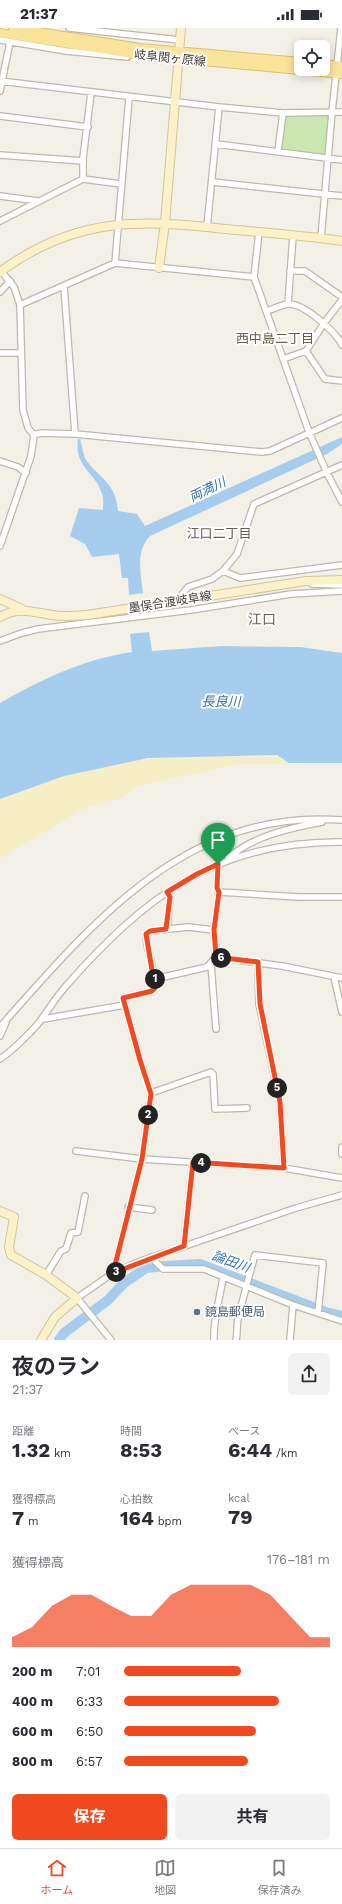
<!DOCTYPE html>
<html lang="ja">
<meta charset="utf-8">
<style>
body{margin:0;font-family:"Work Sans","Noto Sans JP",sans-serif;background:#f2f2f3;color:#2b2b33;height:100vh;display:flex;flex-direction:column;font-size:15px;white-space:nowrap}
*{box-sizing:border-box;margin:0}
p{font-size:13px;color:#7c7c81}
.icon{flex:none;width:22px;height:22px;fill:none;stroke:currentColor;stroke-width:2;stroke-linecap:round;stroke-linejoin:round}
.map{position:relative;height:1312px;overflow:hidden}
.panel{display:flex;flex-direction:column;background:#fff;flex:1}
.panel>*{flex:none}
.buttons{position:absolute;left:294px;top:12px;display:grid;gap:8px}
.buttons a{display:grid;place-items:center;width:36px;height:36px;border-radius:6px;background:#fff;box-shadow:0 2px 10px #0003;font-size:20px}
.pin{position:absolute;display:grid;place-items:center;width:34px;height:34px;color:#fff;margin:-41px -17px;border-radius:50% 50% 50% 0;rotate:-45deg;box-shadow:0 0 4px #0007}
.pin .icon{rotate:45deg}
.km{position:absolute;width:20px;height:20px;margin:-10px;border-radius:50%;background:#222;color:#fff;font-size:11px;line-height:20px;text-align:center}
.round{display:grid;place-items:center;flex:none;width:42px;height:42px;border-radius:6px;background:#f2f2f3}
.headline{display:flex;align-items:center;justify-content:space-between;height:68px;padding:0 12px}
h1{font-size:22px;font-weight:700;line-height:30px}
.figures{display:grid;grid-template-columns:repeat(3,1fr);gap:6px;height:68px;padding:4px 12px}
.figures div{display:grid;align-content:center}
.figures b{font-size:20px;font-weight:700}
.figures small{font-size:11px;font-weight:400}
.figures p{font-size:11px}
.chart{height:112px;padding:8px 12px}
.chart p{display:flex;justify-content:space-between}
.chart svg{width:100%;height:72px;margin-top:4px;fill:#f14a21;opacity:.7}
.button{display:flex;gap:8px;margin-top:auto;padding:8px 12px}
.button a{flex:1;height:46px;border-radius:6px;background:#f14a21;color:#fff;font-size:16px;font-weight:700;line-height:46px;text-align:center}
.button a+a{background:#f2f2f3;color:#2b2b33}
ul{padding:0 12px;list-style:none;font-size:13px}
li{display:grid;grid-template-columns:64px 48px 1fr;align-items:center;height:30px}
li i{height:10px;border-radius:5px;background:#f14a21}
.status{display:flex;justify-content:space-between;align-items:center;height:28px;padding:0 20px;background:#fff;direction:ltr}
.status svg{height:11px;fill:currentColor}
.menu{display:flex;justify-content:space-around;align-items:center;height:56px;border-top:1px solid #e1e1e2;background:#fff;font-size:11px;color:#7c7c81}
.menu a{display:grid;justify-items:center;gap:2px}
.menu .current{color:#f14a21}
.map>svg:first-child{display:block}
.green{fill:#cce6b2}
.sand{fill:#f6eec5}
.water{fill:#a7cdee}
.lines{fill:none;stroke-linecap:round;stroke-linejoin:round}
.river{stroke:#a7cdee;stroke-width:10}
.street-casing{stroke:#beb8ab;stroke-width:8}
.secondary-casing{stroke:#d1c599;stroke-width:10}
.primary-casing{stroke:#dfc16a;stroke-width:10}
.street{stroke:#fff;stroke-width:5.5}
.secondary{stroke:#fcf2c9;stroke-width:8}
.primary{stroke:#fae39a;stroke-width:8}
.route-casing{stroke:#fff;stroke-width:8}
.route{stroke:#f14a21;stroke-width:5}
.service-dot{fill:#5c6f8a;stroke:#fff;stroke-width:1.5}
.labels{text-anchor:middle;stroke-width:4;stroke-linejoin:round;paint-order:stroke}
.street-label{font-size:12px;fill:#464137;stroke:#fff}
.service-label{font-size:12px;fill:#4e5e75;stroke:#fff;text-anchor:start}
.neighbourhood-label{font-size:13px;fill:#695f4e;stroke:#fff}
.water-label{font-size:13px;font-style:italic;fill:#3475ae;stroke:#fff}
.quarter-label{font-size:14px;fill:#695f4e;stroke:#fff}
</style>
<div class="status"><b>21:37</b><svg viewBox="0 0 49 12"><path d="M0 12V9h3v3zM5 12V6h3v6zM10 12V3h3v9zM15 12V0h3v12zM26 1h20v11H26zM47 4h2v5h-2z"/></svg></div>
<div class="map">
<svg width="342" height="1312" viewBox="0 0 342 1312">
<rect width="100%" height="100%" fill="#f3f0e8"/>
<path class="green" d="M284,84L332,88L326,128L280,122Z"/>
<path class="sand" d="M181,728L287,729L286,736H237L139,758L118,771L102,774L80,783L0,830V770L44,751L107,735Z"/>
<path class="water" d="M342,409V416L327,426L150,508C135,523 141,547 143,565L129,567L128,550H122L119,526L92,529L85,516L70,508L79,480L103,482C103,477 104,470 102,466C96,444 74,440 78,411H80C82,417 83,427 86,432C101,452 116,455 118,483L137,486L145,498Z
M149,604L152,623L222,618L300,619L342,625V735H289L277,727L148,730L64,748L0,771V675C42,651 84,631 132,624L130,606Z"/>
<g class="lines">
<path class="river" d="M59,1312L64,1305L108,1272L124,1255L146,1240L165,1238L200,1236L326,1284L342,1288"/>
<g class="street-casing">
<path id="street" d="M69,0L179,12
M0,12L66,23L127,29
M0,53L219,79
M0,63L10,14
M0,88L88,99
M216,116L342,132
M278,123L283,85
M0,127L83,133
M83,151V130L91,65
M213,154L342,168
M0,168L38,173
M0,193L83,151L121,156
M207,199L219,79L283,85L342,84
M259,204L254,249L309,404L327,445L342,474
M321,210L332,84L341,0
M115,235L129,70
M1,243L14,259L20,277
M290,243H305L342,269
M64,258L75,406
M0,264L10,253
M288,276L293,208
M267,283C273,281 281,277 288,276C304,275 336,304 342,317
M306,323L325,351L342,353
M0,325H21
M283,331L306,323L324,295L342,272
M34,407L41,405L75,406L262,424L270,423L342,390
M0,433L18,439L26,445
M342,437L254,476L237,526L223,543L240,550L342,537
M0,518L31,428L34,407L28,400L23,382L20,277L115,235L254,249
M312,556L342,557
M177,573L188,559L212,551L223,543
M0,613L22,605L38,601L191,582L291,566L342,563
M228,830C253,808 290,800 322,794
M219,864L299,869H342
M167,901L170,869L167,864
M216,929L282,938L342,950
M258,935L259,976L280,1074L284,1140
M211,936L216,1001
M334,949L342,984
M155,951L147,916L146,906L150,903L188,899L214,902
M43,991L125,977
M0,999C93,894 187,780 342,792
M0,1008L6,994
M0,1031C11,1024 36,1000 43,989C51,978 57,968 66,958C145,868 217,813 342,814
M151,1065L211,1044L213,1046L215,1081L247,1080
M342,1119V1126
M76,1123L142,1131L284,1140L342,1150
M128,1179L152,1182
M184,1217L193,1134
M151,1229L163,1241H204L293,1277L342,1293
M113,1245L142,1131L151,1065L140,1032L123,970L152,963L155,960V951L207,939L216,929L214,902L219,864L217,860L218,836
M46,1247L61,1223L66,1221L71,1205L78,1204L85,1168
M111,1312L77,1270L113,1245L141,1233L296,1180L342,1167
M214,1312C213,1290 220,1271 223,1249
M236,1312C238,1304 236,1295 239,1287C244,1267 249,1247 255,1227L323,1235L318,1285
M290,1312L293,1277"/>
</g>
<g class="secondary-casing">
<path id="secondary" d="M159,240L165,195L181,0
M0,244C78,186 145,192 236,202C271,205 307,208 342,213
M0,571L22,581
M0,589C18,578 33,584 52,587C64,589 75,588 87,587L306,553L342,552
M0,1183L14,1189L9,1219L11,1227L46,1247L77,1270L55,1289L41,1312"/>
</g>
<g class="primary-casing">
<path id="primary" d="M13,0L140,20L301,34
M0,5L139,27L342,46
M323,36L342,38"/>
</g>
<use href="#street" class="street"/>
<use href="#secondary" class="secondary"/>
<use href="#primary" class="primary"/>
</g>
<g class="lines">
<g class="route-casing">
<path id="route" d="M218,836L217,860L219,864L214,902L216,929L258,934L260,976L280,1074L284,1140L193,1134L184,1218L113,1245L142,1131L151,1066L140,1032L123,970L152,963L155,960L146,906L150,903L166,901L170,869L167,864L197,846Z"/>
</g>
<use href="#route" class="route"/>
</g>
<circle class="service-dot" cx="197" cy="1284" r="4"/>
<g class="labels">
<g class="street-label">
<text transform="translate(170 30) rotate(6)" y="4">岐阜関ヶ原線</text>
<text transform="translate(170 574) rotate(-9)" y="4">墨俣合渡岐阜線</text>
</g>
<g class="service-label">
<text x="205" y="1288">鏡島郵便局</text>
</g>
<g class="neighbourhood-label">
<text x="275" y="315">西中島二丁目</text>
<text x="219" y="510">江口二丁目</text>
</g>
<g class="water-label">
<text transform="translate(207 461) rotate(-26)" y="5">両満川</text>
<text x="221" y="678">長良川</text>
<text transform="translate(231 1233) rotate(20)" y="5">論田川</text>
</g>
<g class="quarter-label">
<text x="262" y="596">江口</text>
</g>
</g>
</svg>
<div class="buttons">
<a><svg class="icon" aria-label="locate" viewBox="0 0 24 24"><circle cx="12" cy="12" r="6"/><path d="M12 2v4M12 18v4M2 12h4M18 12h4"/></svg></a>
</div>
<div class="pin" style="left:218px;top:836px;background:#1e9e55"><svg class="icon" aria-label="arrive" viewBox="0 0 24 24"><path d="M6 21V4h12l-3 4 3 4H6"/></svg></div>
<b class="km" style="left:155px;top:951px">1</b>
<b class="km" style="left:148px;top:1087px">2</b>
<b class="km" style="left:116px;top:1244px">3</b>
<b class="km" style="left:201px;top:1135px">4</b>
<b class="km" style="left:277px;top:1060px">5</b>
<b class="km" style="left:221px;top:930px">6</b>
</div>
<section class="panel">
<div class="headline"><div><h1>夜のラン</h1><p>21:37</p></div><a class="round"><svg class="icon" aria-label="share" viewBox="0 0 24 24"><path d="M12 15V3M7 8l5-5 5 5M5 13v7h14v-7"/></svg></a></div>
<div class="figures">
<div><p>距離</p><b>1.32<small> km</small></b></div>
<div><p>時間</p><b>8:53</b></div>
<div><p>ペース</p><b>6:44<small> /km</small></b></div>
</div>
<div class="figures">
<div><p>獲得標高</p><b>7<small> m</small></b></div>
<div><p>心拍数</p><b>164<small> bpm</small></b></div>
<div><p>kcal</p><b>79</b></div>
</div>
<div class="chart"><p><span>獲得標高</span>176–181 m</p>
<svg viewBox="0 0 160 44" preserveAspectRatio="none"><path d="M0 44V38L10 32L20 19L30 12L40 12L50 19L60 25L70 25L80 12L90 6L100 6L110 6L120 6L130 12L140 25L150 38L160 38V44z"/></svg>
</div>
<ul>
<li><b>200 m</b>7:01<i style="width:57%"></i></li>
<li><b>400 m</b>6:33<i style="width:75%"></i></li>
<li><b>600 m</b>6:50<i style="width:64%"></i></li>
<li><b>800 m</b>6:57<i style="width:60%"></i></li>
</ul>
<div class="button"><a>保存</a><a>共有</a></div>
</section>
<nav class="menu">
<a class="current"><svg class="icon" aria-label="home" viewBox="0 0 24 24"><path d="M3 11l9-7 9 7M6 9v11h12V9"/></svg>ホーム</a>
<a><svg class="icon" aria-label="map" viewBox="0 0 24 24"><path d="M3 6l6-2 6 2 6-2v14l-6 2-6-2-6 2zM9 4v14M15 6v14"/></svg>地図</a>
<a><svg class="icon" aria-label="saved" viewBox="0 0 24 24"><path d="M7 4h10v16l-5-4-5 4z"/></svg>保存済み</a>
</nav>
